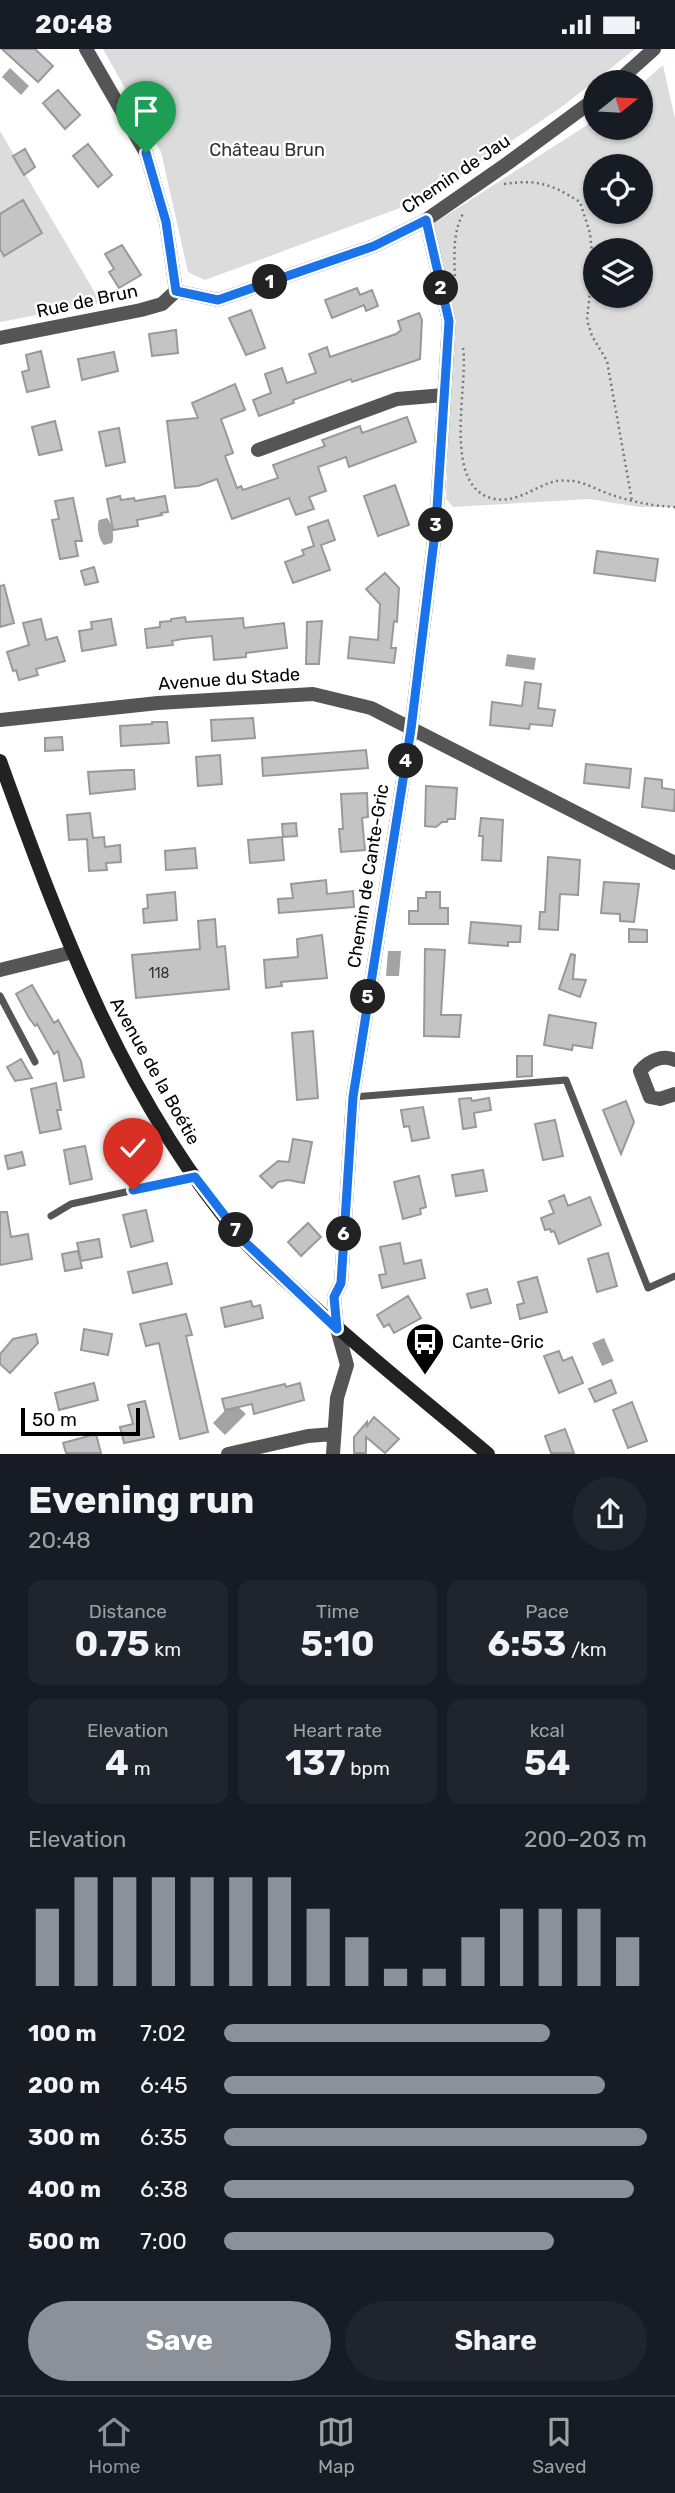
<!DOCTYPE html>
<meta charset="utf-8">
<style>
body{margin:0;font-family:Rubik,sans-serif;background:#20242c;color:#f1f3f6;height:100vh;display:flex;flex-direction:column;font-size:26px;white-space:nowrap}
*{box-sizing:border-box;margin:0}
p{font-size:23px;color:#9ea1a6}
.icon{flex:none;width:38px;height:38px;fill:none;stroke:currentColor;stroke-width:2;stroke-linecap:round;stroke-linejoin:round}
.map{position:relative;height:1405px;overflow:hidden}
.side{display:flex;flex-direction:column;background:#171b24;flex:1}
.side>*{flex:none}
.needle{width:46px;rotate:72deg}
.buttons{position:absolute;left:583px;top:21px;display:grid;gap:14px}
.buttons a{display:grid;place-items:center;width:70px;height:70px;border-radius:50%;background:#171b24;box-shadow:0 2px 5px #0004;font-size:35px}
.scale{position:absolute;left:21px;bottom:18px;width:119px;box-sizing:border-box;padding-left:7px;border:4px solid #000;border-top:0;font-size:19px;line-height:24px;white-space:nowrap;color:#000;-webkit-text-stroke:5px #fff;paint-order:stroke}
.pin{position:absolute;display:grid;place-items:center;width:60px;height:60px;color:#fff;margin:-72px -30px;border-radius:50% 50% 50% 0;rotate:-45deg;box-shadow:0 0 7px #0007}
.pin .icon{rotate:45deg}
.km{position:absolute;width:35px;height:35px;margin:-18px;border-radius:50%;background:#222;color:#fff;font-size:19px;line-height:35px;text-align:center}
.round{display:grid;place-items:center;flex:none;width:74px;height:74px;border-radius:37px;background:#20242c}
.summary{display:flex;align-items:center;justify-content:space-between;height:119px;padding:0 28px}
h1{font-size:38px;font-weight:700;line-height:52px}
.figures{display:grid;grid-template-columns:repeat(3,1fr);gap:10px;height:119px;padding:7px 28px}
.figures div{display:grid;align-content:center;border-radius:14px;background:#20242c;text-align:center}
.figures b{font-size:35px;font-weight:700}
.figures small{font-size:19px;font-weight:400}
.figures p{font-size:19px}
.chart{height:196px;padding:14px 28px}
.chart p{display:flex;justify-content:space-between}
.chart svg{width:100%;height:126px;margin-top:7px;stroke:#8c9099;stroke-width:6}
.primary-button{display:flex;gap:14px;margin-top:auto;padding:14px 28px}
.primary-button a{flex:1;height:80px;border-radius:42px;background:#8c9099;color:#fff;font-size:28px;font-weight:700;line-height:80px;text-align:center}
.primary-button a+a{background:#20242c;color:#f1f3f6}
ul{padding:0 28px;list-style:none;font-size:23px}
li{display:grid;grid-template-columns:112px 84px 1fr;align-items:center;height:52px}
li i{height:18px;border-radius:9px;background:#8c9099}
.status{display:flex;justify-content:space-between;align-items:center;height:49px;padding:0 35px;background:#171b24;direction:ltr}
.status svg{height:19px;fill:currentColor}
.menu{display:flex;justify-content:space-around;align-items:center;height:98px;border-top:2px solid #363941;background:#171b24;font-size:19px;color:#9ea1a6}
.menu a{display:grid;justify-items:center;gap:4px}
.menu .current{color:#8c9099}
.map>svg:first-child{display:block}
.green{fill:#dcdcdc;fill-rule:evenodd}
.water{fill:#a3a3a3}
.building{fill:#c4c4c4;stroke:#999;stroke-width:2}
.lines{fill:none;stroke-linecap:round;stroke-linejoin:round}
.path{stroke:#777;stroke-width:2.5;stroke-dasharray:2 3.5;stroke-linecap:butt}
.lane{stroke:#555;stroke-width:7}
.street{stroke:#555;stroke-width:14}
.secondary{stroke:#222;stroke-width:14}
.route-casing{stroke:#fff;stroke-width:14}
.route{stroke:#1a73e8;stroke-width:9}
.labels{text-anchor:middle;stroke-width:5;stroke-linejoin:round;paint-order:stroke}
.number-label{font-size:14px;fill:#313131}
.park-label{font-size:18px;fill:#333;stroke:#fff}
.street-label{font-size:18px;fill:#000;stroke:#fff}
.poi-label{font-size:18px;fill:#000;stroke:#fff;text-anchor:start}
</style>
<div class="status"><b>20:48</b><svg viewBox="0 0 49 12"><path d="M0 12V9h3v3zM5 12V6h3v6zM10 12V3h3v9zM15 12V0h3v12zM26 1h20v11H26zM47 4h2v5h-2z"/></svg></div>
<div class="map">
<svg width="675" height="1405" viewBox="0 0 675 1405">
<rect width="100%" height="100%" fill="#fff"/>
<path class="green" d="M103,0H635L563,57L427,149L205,231L188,223L161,103Z
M663,16L675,70V458H640L589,450L453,458L446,450L452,269L433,175L595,71V79H640L641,35ZM595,117H640V163H595ZM595,201H640V247H595Z
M0,82L101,254L0,273Z"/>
<path class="water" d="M10,19L29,37L21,46L2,28Z
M107,469C112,474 115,488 112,494L104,496C99,491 96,477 99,471Z
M507,605L536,609L534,621L505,617Z
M388,902H401L399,927H386Z
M604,1289L614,1312L602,1317L592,1294Z
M233,1353L246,1365L225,1386L213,1374Z"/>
<path class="building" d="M2,0H35L53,17L38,33Z
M58,41L80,66L65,80L43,54Z
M88,95L112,126L98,138L73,107Z
M25,100L35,118L24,126L13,107Z
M23,151L42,184L4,207L0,200V165Z
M122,196L141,226L119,239L109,223L114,220L105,205Z
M357,239L360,246L372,241L378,257L366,262L364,256L332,269L325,251Z
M251,261L265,299L246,306L229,269Z
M419,264L422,271L420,310L352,333L351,330L293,351L294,354L259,367L253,351L271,344L265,325L282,319L287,334L316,324L309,305L327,298L330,308L396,285L401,281L398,272Z
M176,281L178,304L152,307L149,285Z
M41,302L49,338L27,343L22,323L29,321L26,306Z
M114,303L118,322L82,331L78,310Z
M235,335L245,361L221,370L233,404L225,407L237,439L241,437L243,441L278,429L273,416L325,397L322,391L360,377L362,384L407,368L416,393L349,418L346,408L318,418L326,442L309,448L314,460L296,466L289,449L232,470L217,430L198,437L175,439L167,372L198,369L192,354Z
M55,372L62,401L39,406L32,378Z
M119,379L125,413L106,417L99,383Z
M395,436L409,476L378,487L364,447Z
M120,447L121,451L134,449L135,452L165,447L168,463L161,464L162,466L137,471L138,477L113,481L107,450Z
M73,449L82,492H75L78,507L60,510L52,471L59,470L55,452Z
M328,471L335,491L321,496L330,521L293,534L285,513L304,506L302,501L314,497L308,478Z
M597,502L658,510L655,532L594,524Z
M94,518L98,533L85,536L81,522Z
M385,524L399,539L397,573L394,572L391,599H396L394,614L348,609L350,588L378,591L380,555L366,540Z
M4,536L14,574L0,578V537Z
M185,568L186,573L243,569L244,579L284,574L287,599L246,604V608L214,611L212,587L182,590L172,592L173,596L147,599L145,580L160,578V573L171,572V570Z
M41,570L46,591L57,588L65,612L36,620L38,626L19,631L16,621L13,622L7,603L29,596L23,574Z
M111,570L116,596L82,602L79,582L92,580L91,573Z
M322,572L319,615H306L307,573Z
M525,633L541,635L538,659L555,661L552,677L530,675L529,680L490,676L492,653L522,657Z
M253,669L255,689L212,692L211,671Z
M152,673H167L169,694L121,697L120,677L152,675Z
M62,688L63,701L45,702V689Z
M366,701L368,719L263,727L262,709Z
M220,706L222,735L198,737L196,708Z
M586,715L631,720L629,739L584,734Z
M125,721H134L135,740L90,745L88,723Z
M645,729L662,731V739L675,741L674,762L642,758Z
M426,737L457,739L455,770H448L447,773H442L436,778L425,777Z
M367,744L368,768L362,769L365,801L341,803L339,780H343L341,745Z
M90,764L93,789L104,788L105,798L120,796L121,813L106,814L107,821L89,822L87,790L69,791L67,766Z
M481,769L503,771L501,812L482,811L483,787H479Z
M296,774L297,787L283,788L282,775Z
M282,788L284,811L250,814L248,791Z
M195,799L197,819L166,821L165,802Z
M548,808L580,811L578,846L560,845L558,881L539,880L540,863H545Z
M326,831L327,845L353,842L354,858L279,864L278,850L293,849L291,835Z
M604,833L639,835L634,873L620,872V865L601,864Z
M175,843L177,871L144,874L143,860L148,859L147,846Z
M426,843H440V859H448V875H409V862H418V849H426Z
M215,870L217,898L225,897L229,940L136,949L132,906L200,900L198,872Z
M471,873L521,877L520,893H508V897L469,894Z
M629,880L647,881V893H629Z
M322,886L327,929L281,933L282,937L266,939L264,911L298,908L297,890Z
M425,900L445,901L441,966H461L459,988L424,987Z
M571,905L575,906L573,930L586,931L580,948L559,940Z
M32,936L54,974L58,971L81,1012L84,1028L64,1032L58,1002L54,1005L37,975L35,977L29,969L16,945Z
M549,966L596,974L592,999L573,996L572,1001L544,996Z
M313,982L318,1049L297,1051L292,984Z
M517,1007H532V1027L517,1028Z
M21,1010L32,1029L15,1032L7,1018Z
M56,1034L61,1061H57L61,1080L40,1084L31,1040Z
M471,1049L472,1052L489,1049L491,1061L474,1064L476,1078L463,1080L459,1050Z
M626,1052L634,1073L621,1105L603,1061Z
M423,1058L429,1089L412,1092L409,1077L404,1078L401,1061Z
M555,1071L563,1107L543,1111L535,1075Z
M293,1090L312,1093L304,1134L288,1131L278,1133L272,1139L260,1127L278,1112L289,1113Z
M85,1097L92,1130L70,1135L64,1101Z
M22,1103L25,1116L8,1120L5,1107Z
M483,1121L487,1142L456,1147L452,1126Z
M419,1127L426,1158L420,1160L421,1165L403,1170L394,1133Z
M564,1146L568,1157L590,1148L601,1176L559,1195L554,1182L551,1183L550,1180L545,1181L541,1169L554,1164L549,1152Z
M146,1161L153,1192L131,1198L123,1166Z
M0,1163H7L11,1188L28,1185L32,1210L0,1216Z
M308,1174L321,1188L301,1207L288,1193Z
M99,1190L102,1208L81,1212L77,1194Z
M400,1194L404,1215L421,1211L425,1229L382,1239L379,1226L386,1225L380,1198Z
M78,1202L82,1219L65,1222L62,1205Z
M608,1204L617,1237L597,1243L588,1210Z
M167,1214L172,1235L133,1244L128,1223Z
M537,1228L547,1263L520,1270L517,1256L524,1254L518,1233Z
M487,1240L491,1254L471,1259L467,1245Z
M408,1247L421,1269L394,1284L389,1275L384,1278L377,1266Z
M251,1252L253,1258L260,1256L263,1269L225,1278L221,1259Z
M186,1265L192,1286L186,1287L208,1383L180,1390L159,1294L146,1297L140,1275Z
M84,1280L112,1285L108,1306L81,1301Z
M36,1285L38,1294L10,1324L0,1315V1305L13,1290Z
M559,1302L563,1312L572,1308L583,1334L559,1344L544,1307Z
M611,1331L616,1344L595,1353L589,1340Z
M94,1334L98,1351L59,1361L55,1344Z
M300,1334L304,1351L254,1365L252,1355L225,1361L222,1350L285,1335L286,1338Z
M145,1352L154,1388L124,1394L120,1378L133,1375L128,1356Z
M632,1353L647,1392L628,1399L613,1361Z
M374,1368L399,1390L385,1404L366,1388V1404H354V1388L367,1373V1377Z
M565,1380L574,1404H551L545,1387Z
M96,1385L101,1404H66L63,1394Z"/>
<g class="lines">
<path class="path" d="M504,135C538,130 551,135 580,153L590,184L593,214L587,271L592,287L607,312L632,452
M455,227C454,207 453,182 463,165
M463,299C469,336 440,440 495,450C518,454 535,437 556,432C560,431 567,432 572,432C585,433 599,442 612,446C633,453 653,457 675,458"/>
<path class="lane" d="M0,947L35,1013
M353,1048L566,1031L648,1239L675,1227
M51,1167L71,1155L194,1128"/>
<path class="street" d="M86,0L146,104L166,173L176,242L218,251L374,197L426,171L508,114L595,50
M617,33L654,0
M0,289L141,261L162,255L176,242
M258,401L397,350L444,346
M0,671L158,654L313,645L371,659L675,814
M0,921L73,903
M675,1011C663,1005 648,1012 640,1022L650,1048L660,1050L675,1045
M228,1405L308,1387L334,1385
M333,1405L337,1349L347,1316L337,1280L334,1248L341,1234L353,1048L411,680L436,475L449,272L426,171"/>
<path class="secondary" d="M0,712C61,881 125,1054 244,1192C260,1210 280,1226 298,1243C359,1300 424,1351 488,1405"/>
</g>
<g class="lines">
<g class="route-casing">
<path id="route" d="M133,1141L195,1128L245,1193L337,1280L334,1248L341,1234L353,1048L411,680L436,475L449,272L426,171L374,197L218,251L176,242L166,173L146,104"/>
</g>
<use href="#route" class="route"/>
</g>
<defs>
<g id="bus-pin" transform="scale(2.0125)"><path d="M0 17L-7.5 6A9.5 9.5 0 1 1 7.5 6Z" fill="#000" stroke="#fff"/><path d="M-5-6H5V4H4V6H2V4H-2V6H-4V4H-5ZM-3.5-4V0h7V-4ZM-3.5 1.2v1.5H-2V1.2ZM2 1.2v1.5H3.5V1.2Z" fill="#fff"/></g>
</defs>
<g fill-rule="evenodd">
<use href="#bus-pin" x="425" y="1293"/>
</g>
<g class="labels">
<g class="number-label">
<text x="159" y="929">118</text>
</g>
<g class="park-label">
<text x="267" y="107">Château Brun</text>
</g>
<g class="street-label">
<text transform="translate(456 125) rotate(-34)" y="6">Chemin de Jau</text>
<text transform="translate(87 252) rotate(-12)" y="6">Rue de Brun</text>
<text transform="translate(229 630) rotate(-4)" y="6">Avenue du Stade</text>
<text transform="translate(368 827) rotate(-81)" y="6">Chemin de Cante-Gric</text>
<text transform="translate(155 1022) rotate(61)" y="6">Avenue de la Boétie</text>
</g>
<g class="poi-label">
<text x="452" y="1299">Cante-Gric</text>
</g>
</g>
</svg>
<div class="buttons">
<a><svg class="needle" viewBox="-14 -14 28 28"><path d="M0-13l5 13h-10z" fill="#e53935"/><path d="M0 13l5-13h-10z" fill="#9ea1a6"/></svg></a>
<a><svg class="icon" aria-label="locate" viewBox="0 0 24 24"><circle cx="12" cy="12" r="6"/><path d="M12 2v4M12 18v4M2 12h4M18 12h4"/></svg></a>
<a><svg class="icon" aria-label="layers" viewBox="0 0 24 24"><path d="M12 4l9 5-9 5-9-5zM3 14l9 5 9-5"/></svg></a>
</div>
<div class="scale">50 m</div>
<div class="pin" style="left:146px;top:104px;background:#1e9e55"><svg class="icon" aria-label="arrive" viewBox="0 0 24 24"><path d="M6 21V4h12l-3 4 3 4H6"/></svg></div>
<div class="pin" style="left:133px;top:1141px;background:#d93025"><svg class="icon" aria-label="check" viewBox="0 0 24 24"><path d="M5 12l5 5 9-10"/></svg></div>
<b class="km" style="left:270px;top:233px">1</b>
<b class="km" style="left:441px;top:239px">2</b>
<b class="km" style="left:436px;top:476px">3</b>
<b class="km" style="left:406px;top:712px">4</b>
<b class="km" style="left:368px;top:948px">5</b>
<b class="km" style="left:344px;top:1185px">6</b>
<b class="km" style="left:236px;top:1181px">7</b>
</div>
<section class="side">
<div class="summary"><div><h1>Evening run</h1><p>20:48</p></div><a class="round"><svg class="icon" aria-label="share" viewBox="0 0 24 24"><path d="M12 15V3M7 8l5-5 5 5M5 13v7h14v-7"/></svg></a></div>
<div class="figures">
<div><p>Distance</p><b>0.75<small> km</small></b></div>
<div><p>Time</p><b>5:10</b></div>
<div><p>Pace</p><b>6:53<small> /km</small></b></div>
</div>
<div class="figures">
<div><p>Elevation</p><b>4<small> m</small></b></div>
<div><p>Heart rate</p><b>137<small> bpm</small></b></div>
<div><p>kcal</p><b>54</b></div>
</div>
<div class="chart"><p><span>Elevation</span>200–203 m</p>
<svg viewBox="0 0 160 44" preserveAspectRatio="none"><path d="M5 44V17M15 44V6M25 44V6M35 44V6M45 44V6M55 44V6M65 44V6M75 44V17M85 44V27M95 44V38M105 44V38M115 44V27M125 44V17M135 44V17M145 44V17M155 44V27"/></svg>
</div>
<ul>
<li><b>100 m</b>7:02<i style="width:77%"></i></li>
<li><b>200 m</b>6:45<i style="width:90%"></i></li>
<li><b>300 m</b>6:35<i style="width:100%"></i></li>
<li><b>400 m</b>6:38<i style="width:97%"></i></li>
<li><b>500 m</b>7:00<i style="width:78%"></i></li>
</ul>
<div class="primary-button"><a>Save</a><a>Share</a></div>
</section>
<nav class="menu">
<a class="current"><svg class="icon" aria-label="home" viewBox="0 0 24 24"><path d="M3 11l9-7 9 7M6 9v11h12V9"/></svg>Home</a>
<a><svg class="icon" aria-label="map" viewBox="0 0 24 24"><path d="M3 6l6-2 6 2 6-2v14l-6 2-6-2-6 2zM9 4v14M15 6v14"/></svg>Map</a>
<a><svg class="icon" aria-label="saved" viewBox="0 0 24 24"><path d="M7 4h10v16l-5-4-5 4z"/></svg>Saved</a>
</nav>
